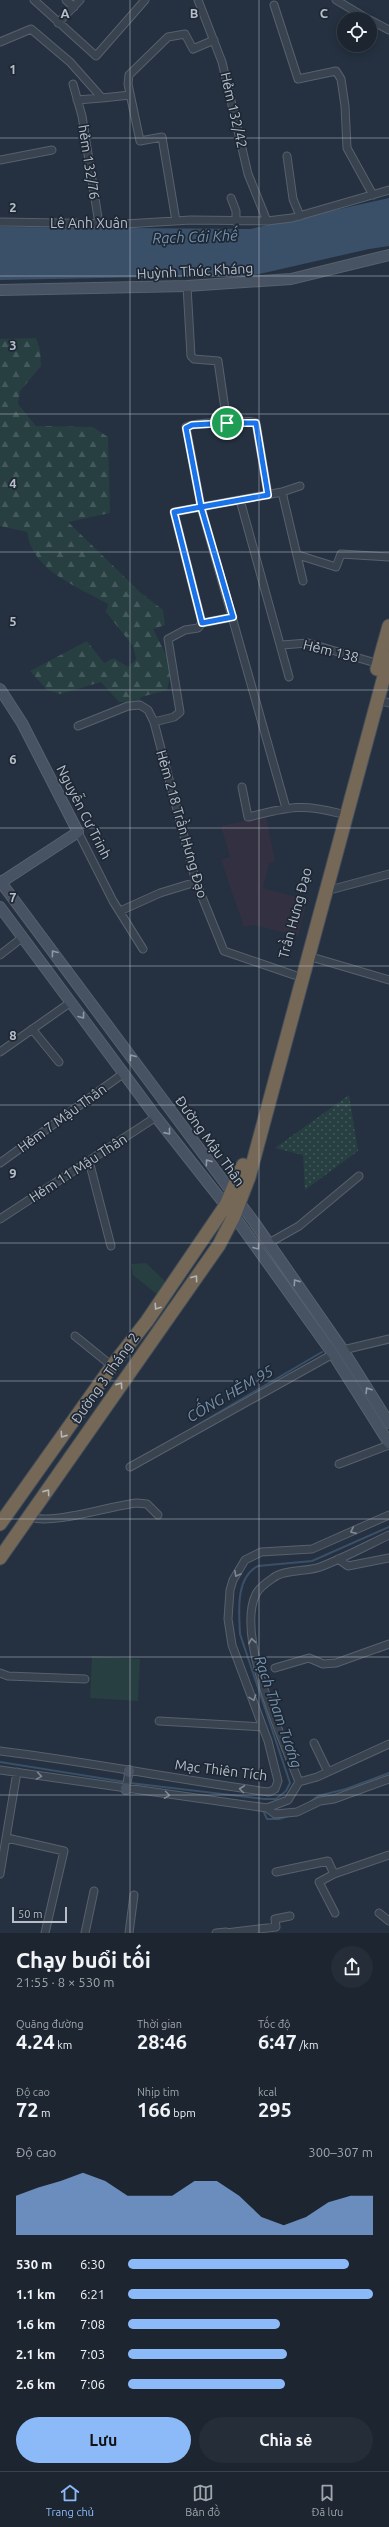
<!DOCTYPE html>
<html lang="vi">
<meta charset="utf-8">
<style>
body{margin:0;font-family:Ubuntu,sans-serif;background:#252d38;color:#f1f3f6;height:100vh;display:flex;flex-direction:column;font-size:15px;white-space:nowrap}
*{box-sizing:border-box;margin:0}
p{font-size:13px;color:#a0a5ab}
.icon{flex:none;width:22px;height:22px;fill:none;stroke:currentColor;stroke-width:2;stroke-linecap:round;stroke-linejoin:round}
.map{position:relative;height:1933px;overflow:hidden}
.panel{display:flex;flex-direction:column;background:#1c2530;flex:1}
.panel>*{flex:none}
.tools{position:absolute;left:337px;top:12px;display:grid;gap:8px}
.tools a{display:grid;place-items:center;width:40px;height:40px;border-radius:50%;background:#1c2530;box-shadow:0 2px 10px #0003,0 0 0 1px #3a424c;font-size:20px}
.scale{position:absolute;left:12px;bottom:10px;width:55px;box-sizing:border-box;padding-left:4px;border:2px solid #b6beca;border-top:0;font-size:11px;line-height:14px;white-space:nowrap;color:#b6beca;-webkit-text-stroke:3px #1e2835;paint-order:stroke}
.pin{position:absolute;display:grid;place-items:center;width:34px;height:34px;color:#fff;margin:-17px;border:2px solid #fff;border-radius:50%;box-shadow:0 1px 4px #0007}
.round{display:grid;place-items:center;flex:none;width:42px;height:42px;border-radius:21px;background:#252d38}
.headline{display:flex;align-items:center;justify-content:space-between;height:68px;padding:0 16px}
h1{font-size:22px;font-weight:600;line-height:30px}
.figures{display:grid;grid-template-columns:repeat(3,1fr);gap:6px;height:68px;padding:4px 16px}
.figures div{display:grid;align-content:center}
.figures b{font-size:20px;font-weight:600}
.figures small{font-size:11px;font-weight:400}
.figures p{font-size:11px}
.chart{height:112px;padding:8px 16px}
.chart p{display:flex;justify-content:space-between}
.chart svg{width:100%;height:72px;margin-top:4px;fill:#8cbaf9;opacity:.7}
.cta{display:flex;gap:8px;margin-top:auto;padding:8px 16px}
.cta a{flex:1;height:46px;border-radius:24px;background:#8cbaf9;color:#111;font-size:16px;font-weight:600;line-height:46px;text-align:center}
.cta a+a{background:#252d38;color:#f1f3f6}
ul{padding:0 16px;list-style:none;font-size:13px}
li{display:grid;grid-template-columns:64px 48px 1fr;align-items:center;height:30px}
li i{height:10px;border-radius:5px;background:#8cbaf9}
.tabs{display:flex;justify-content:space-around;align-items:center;height:56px;border-top:1px solid #3a424c;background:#1c2530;font-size:11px;color:#a0a5ab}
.tabs a{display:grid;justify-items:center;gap:2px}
.tabs .on{color:#8cbaf9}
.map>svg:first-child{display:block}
.medical{fill:#333141}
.grass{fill:#273f41}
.forest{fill:url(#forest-firs)}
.park{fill:url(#park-dots)}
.water{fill:#3a5069}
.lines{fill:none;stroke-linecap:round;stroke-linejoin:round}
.stream{stroke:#3a5069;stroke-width:2}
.street-casing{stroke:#57616d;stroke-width:9}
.secondary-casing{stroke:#57616d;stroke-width:12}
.highway-casing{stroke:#444e5a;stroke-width:15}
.street{stroke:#394350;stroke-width:7}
.secondary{stroke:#475263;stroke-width:10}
.highway{stroke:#766856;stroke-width:13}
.oneway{stroke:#8f98a6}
.oneway2{stroke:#b0b5be}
.oneway3{stroke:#7e8793}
.route-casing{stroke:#fff;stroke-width:8}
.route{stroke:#1a73e8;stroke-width:5}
.grid{fill:none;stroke:#b6beca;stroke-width:1;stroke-opacity:0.55}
.labels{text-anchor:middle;stroke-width:3.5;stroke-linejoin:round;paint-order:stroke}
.street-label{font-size:14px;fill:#b6beca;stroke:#1e2835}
.water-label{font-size:15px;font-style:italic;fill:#7590ad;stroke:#1e2835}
.grid-label{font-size:13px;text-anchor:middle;font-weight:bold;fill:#b6beca;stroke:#1e2835;stroke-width:3.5;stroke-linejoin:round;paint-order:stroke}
</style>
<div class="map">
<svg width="389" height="1933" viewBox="0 0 389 1933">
<defs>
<pattern id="forest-firs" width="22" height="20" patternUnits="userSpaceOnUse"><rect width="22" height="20" fill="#273f41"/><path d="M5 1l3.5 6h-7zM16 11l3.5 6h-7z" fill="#44595b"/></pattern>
<pattern id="park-dots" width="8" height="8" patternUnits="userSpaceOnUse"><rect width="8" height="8" fill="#273f41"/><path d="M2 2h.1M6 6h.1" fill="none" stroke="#44595b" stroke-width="1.8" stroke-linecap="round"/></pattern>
</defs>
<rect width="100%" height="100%" fill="#253140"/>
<path class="medical" d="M266,816L275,862L269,863L263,888L307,900L298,936L253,925L244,927L221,860L230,857L221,826Z"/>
<path class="grass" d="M146,1263L168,1284L159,1296L133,1275L131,1264Z
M92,1656L140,1659L138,1701L90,1698Z"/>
<path class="forest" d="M36,338L40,349L41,366L20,391L18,404L36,426L93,427L108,437L110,513L68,522L141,593L163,610L165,625L153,629L172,667L167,690L141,697L139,702H119L101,682L60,694L47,690L30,671L87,641L104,663L114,658L128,667L136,659L133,646L106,612L108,604C77,586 32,571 27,532L0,526V339Z"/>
<path class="park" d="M349,1095L358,1151L305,1190L303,1155L275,1148Z"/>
<path class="water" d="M389,198V246L369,249L255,275L0,280V227L250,229Z"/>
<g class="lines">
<path class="stream" d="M194,1427L322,1352
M378,1652L389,1648
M0,1762L125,1782
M130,1783L264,1799H276L286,1791L290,1783L240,1634C239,1613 235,1577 258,1566L312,1561L389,1527
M310,1802L318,1796L346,1789L389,1773
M263,1810L267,1819H279L292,1815"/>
<g class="street-casing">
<path id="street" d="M34,0L96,56L145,0
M66,0L74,7
M198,0L222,62L248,174L267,221
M336,0L368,19
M274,5L298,79L336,71L341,79L345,106L347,148L373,195
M370,20L389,30
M58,23L80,0
M0,42L31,29L70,62L102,98L130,95
M73,84L82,116L99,224
M77,100L102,98
M287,156L293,199L300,216
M0,160L52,150
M231,198L236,211V222
M176,221L162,137L140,141L128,84L129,75L168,37L185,34L193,49L214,40
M0,222L125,224L191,220L267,221L292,218L389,190
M187,286L191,356L194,359L218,361L227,423
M282,492L303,581
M268,495L256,423C249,419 193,423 186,427L201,507L286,808
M240,500L289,677
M298,555L336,567L341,554L389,557
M233,617L202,623L198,628L185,630L168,639L180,712L174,717L154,722L196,882L224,951L294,975
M202,623L174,512L282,492L300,486
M282,645L308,643L379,664
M378,700L389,703
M78,726L128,706L140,705L148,710L154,722
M242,787L248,817C287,808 299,803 338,813
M78,832L113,901L143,949
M326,891L389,874
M120,911L160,893L196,882
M0,955L23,937
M308,956L389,980
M32,1029L59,1062
M0,1052L71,1002
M89,1161L111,1246
M0,1163L124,1073
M0,1219L156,1117
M269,1243L299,1226L359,1176
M75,1336L112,1366
M343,1350L389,1339
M339,1464L389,1445
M130,1467L333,1354
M29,1517C54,1525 108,1506 137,1503L147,1504L158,1515
M338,1559L348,1566L389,1558
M275,1668L309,1658L323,1664L336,1663L389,1644
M0,1673L8,1676L85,1679
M159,1721L263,1727
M314,1743L328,1772
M0,1751C90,1762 179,1780 269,1792L275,1789L278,1781L268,1741L232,1645L228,1619L230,1590L233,1580L245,1560L261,1552L312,1549L389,1515
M0,1770L267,1808L288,1800L299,1782C283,1740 235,1636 256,1594C260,1586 269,1581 276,1576C289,1569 306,1572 320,1567C344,1558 366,1546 389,1535
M299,1782L317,1777L389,1744
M126,1788L129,1772
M267,1808L275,1814L297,1812L320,1801L334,1799L389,1779
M7,1838L64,1851L45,1933
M276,1872L328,1861L334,1874L389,1855
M0,1874L17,1772
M334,1874L319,1882L335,1913
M379,1913L389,1921
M85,1933L94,1891
M129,1933L134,1895
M216,1933L226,1932
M226,1933L276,1927L275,1919L290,1916"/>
</g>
<g class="secondary-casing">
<path id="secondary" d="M0,290L187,286L291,279L389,255
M0,689L22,723L78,832L0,883
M0,881L254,1222L343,1350L389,1423
M0,907L156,1117L234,1216L333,1354L389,1443
M129,1772V1771
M126,1789V1788"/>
</g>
<g class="highway-casing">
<path id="highway" d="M377,669L389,626
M0,1524L112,1366L147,1321L226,1205L243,1165
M0,1558L219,1245L234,1216L249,1177L389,658"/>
</g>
<use href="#street" class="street"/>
<use href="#secondary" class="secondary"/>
<use href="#highway" class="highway"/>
</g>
<defs><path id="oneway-chevron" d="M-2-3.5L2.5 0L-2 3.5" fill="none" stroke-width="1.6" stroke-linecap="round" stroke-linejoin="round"/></defs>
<g class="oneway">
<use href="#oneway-chevron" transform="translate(54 953) rotate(-127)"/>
<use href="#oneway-chevron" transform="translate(82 1016) rotate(53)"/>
<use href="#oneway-chevron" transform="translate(132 1057) rotate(-126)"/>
<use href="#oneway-chevron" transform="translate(168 1132) rotate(51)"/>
<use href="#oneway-chevron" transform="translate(208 1162) rotate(-126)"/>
<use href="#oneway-chevron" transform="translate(257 1247) rotate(54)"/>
<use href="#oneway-chevron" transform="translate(296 1282) rotate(-125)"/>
<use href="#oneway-chevron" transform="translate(368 1390) rotate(-122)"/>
</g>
<g class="oneway2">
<use href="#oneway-chevron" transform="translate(195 1278) rotate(-54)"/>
<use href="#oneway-chevron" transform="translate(157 1307) rotate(124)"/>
<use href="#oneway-chevron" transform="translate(120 1385) rotate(-55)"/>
<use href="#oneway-chevron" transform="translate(63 1435) rotate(125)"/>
<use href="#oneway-chevron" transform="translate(47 1492) rotate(-55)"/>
</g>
<g class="oneway3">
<use href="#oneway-chevron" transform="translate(353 1531) rotate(156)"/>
<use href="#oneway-chevron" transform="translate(237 1574) rotate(118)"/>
<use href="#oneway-chevron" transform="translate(252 1641) rotate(-100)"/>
<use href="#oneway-chevron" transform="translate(253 1698) rotate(70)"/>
<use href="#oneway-chevron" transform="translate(39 1776) rotate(9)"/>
<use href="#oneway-chevron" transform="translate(242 1789) rotate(-173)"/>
<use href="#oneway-chevron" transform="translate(167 1795) rotate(8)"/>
</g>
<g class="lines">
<g class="route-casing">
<path id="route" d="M227,423L192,425L186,428L201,507L174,512L202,623L233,617L201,507L268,495L256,423H227"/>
</g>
<use href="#route" class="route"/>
</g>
<path class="grid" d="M130,0V1933M259,0V1933M0,138H389M0,276H389M0,414H389M0,552H389M0,690H389M0,828H389M0,966H389M0,1105H389M0,1243H389M0,1381H389M0,1519H389M0,1657H389M0,1795H389"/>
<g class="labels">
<g class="street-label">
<text transform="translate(234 110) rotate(77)" y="5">Hẻm 132/42</text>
<text transform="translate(89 162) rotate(81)" y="5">hẻm 132/76</text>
<text x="89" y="228">Lê Anh Xuân</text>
<text transform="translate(195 271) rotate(-3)" y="5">Huỳnh Thúc Kháng</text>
<text transform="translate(331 651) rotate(14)" y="5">Hẻm 138</text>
<text transform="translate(84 812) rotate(63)" y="5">Nguyễn Cư Trinh</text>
<text transform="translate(182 824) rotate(74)" y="5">Hẻm 218 Trần Hưng Đạo</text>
<text transform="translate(295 913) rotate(-75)" y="5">Trần Hưng Đạo</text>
<text transform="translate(62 1118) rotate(-36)" y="5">Hẻm 7 Mậu Thân</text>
<text transform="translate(210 1141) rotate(54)" y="5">Đường Mậu Thân</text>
<text transform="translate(78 1168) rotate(-33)" y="5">Hẻm 11 Mậu Thân</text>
<text transform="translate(105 1378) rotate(-55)" y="5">Đường 3 Tháng 2</text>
<text transform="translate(221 1770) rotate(7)" y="5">Mạc Thiên Tích</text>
</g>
<g class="water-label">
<text transform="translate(195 237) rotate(-2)" y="5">Rạch Cái Khế</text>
<text transform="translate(230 1394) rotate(-30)" y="5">CỐNG HẺM 95</text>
<text transform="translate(278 1712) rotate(71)" y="5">Rạch Tham Tướng</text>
</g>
</g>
<g class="grid-label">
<text x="65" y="18">A</text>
<text x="194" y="18">B</text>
<text x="324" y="18">C</text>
<text x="13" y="74">1</text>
<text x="13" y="212">2</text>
<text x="13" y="350">3</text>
<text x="13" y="488">4</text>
<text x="13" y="626">5</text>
<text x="13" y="764">6</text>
<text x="13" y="902">7</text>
<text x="13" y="1040">8</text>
<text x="13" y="1178">9</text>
</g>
</svg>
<div class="tools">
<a><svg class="icon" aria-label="locate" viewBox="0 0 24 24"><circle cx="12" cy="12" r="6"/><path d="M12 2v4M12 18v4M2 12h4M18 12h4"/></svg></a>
</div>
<div class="scale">50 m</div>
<div class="pin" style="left:227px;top:423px;background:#1e9e55"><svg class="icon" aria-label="arrive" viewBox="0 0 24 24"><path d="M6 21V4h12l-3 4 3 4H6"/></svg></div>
</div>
<section class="panel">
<div class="headline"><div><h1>Chạy buổi tối</h1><p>21:55 · 8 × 530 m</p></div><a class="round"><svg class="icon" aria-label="share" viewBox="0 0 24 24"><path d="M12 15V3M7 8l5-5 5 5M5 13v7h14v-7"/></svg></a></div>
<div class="figures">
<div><p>Quãng đường</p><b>4.24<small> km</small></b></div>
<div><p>Thời gian</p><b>28:46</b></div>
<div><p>Tốc độ</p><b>6:47<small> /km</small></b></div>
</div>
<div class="figures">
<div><p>Độ cao</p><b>72<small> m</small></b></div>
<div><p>Nhịp tim</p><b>166<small> bpm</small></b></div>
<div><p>kcal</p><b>295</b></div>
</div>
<div class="chart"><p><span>Độ cao</span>300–307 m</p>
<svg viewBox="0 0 160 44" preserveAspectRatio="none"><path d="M0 44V20L10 15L20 11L30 6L40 11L50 20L60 20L70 20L80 11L90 11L100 20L110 33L120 38L130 33L140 24L150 20L160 20V44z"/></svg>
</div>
<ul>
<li><b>530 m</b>6:30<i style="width:90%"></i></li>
<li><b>1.1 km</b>6:21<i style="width:100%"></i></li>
<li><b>1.6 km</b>7:08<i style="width:62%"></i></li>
<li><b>2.1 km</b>7:03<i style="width:65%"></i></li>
<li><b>2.6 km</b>7:06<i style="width:64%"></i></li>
</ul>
<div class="cta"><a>Lưu</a><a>Chia sẻ</a></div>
</section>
<nav class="tabs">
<a class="on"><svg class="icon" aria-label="home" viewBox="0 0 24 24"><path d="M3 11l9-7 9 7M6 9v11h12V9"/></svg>Trang chủ</a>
<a><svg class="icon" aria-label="map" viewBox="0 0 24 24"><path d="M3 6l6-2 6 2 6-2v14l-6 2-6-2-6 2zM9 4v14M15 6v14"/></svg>Bản đồ</a>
<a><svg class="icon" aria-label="saved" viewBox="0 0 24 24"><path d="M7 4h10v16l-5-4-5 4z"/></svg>Đã lưu</a>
</nav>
